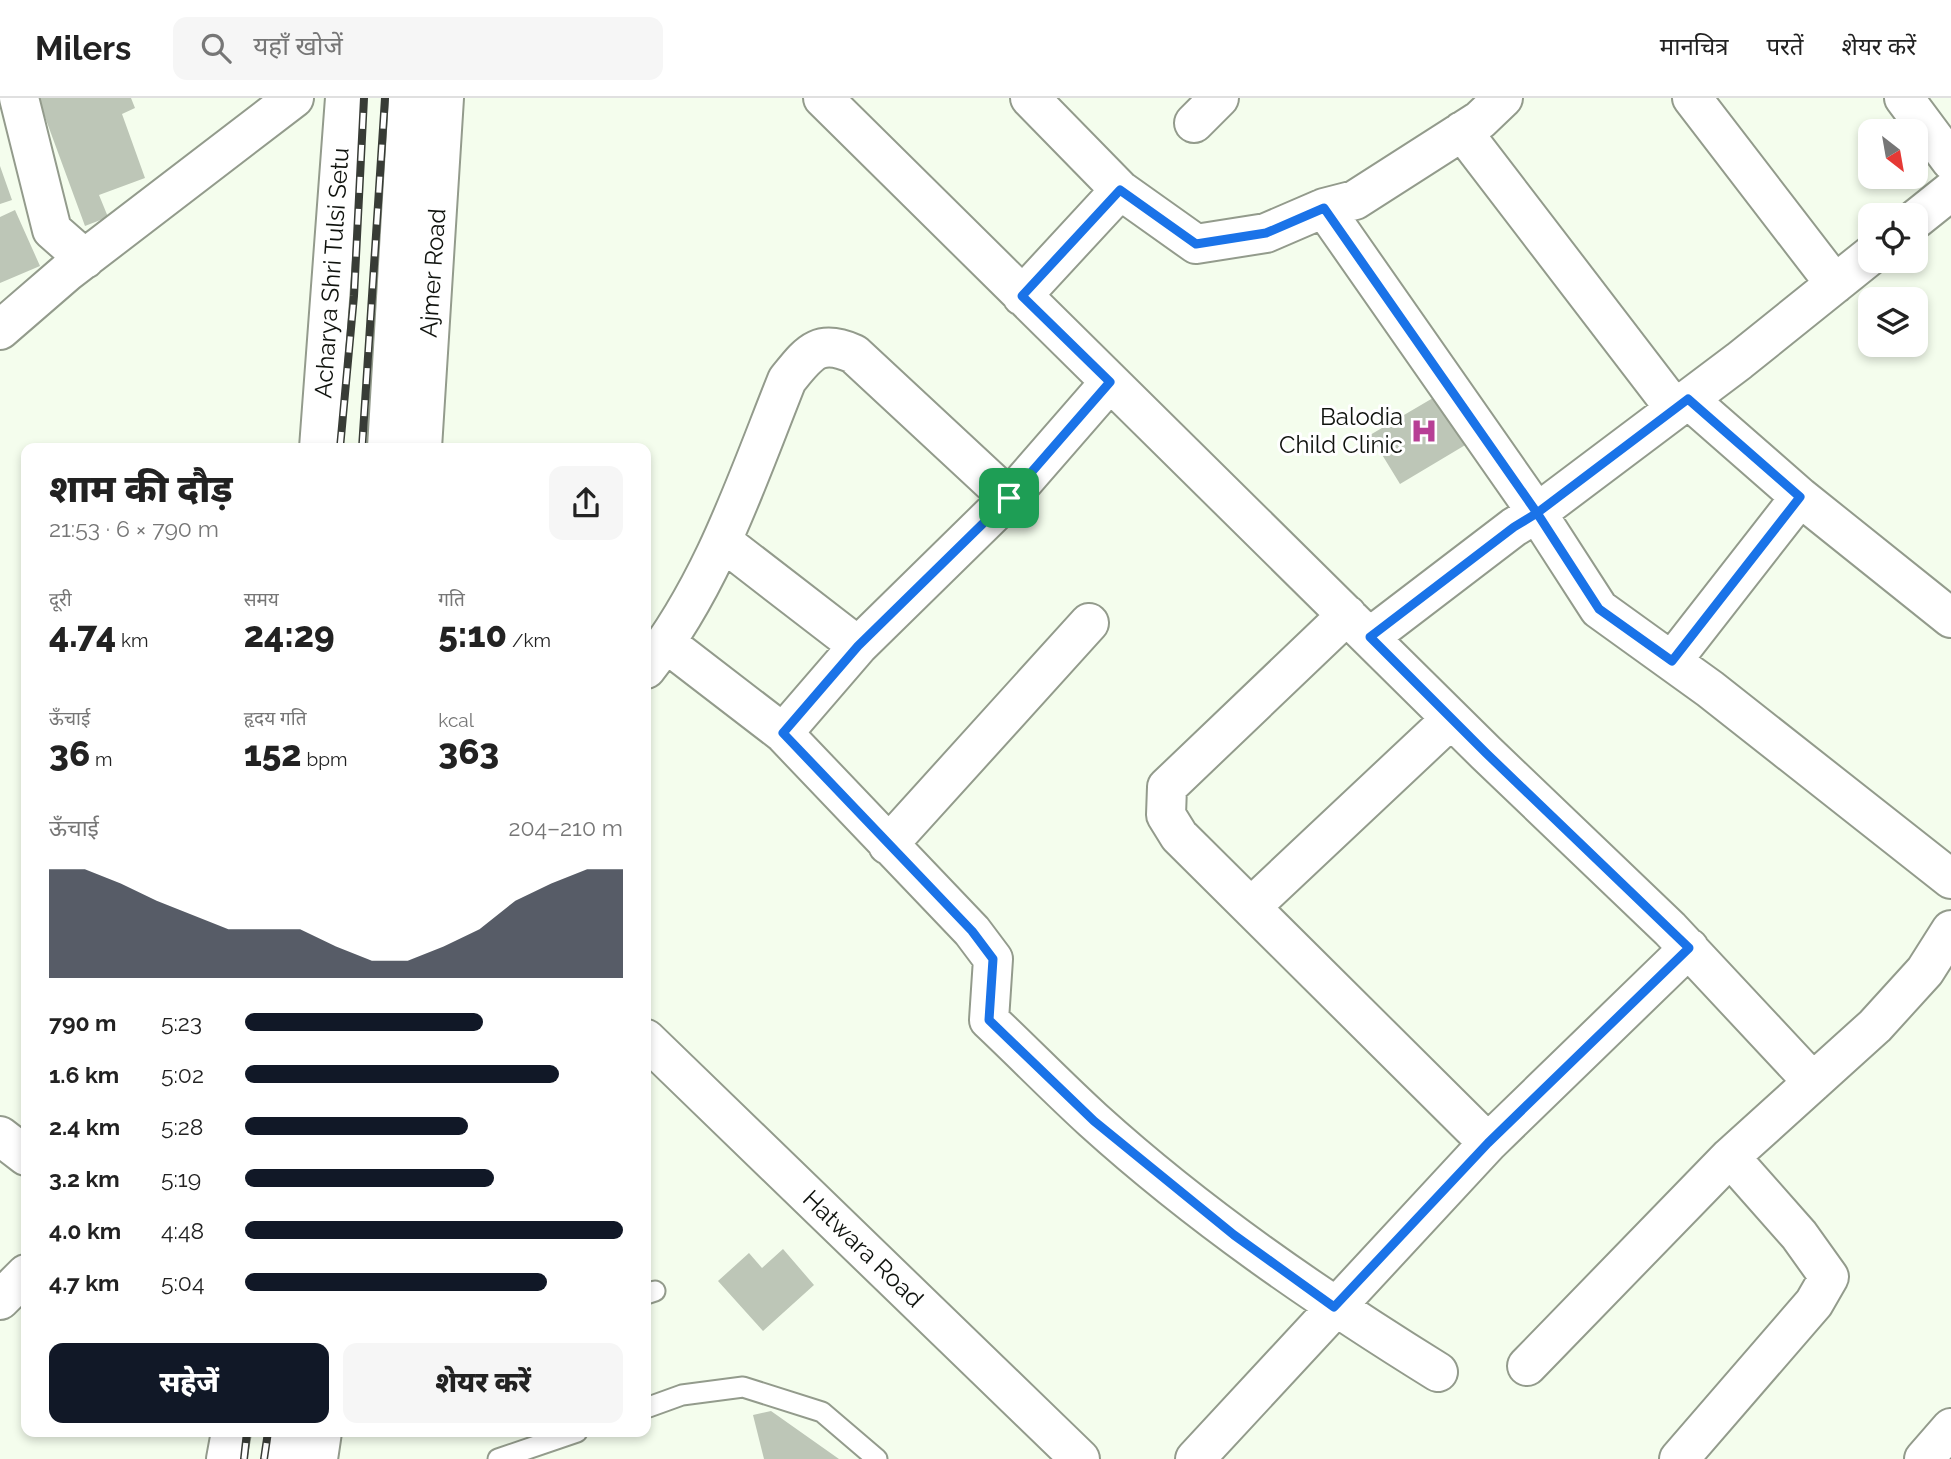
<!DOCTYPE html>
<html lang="hi">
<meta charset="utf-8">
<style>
body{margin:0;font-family:Raleway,"Noto Sans Devanagari",sans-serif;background:#f6f6f6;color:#222;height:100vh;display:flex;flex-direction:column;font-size:26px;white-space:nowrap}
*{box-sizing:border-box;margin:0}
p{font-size:23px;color:#767676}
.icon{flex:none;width:38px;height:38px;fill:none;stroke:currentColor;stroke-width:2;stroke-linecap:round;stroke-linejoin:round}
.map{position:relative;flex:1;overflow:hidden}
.panel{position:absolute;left:21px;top:345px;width:630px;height:994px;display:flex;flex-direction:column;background:#fff;border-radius:14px;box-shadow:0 4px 10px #0003}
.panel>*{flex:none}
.needle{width:46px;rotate:149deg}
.buttons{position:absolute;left:1858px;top:21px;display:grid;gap:14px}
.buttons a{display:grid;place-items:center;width:70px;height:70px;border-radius:14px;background:#fff;box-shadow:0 4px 10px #0003;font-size:35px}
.pin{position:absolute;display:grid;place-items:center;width:60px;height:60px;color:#fff;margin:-30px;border-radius:14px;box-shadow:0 4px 10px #0006}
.round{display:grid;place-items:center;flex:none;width:74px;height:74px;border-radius:14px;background:#f6f6f6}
.head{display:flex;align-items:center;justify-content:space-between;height:119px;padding:0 28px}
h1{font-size:38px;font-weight:800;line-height:52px}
.figures{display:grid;grid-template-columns:repeat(3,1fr);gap:10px;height:119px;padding:7px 28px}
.figures div{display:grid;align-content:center}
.figures b{font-size:35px;font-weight:800}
.figures small{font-size:19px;font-weight:400}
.figures p{font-size:19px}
.chart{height:196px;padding:14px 28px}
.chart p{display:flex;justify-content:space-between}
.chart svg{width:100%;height:126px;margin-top:7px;fill:#111827;opacity:.7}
.primary-button{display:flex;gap:14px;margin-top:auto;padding:14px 28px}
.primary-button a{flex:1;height:80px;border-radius:14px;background:#111827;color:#fff;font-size:28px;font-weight:800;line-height:80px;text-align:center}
.primary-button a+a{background:#f6f6f6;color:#222}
ul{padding:0 28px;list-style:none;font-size:23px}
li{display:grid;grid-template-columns:112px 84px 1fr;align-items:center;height:52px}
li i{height:18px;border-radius:9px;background:#111827}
header{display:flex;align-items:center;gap:42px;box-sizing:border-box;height:98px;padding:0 35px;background:#fff;border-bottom:2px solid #e0e0e0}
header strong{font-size:33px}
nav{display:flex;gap:38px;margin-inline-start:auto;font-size:24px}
.search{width:490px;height:63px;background:#f6f6f6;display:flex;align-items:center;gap:18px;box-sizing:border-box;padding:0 24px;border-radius:14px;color:#767676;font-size:26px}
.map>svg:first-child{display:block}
.building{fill:#bdc6b7}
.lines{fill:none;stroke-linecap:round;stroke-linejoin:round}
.lane-casing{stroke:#939b8c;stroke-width:23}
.street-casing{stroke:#939b8c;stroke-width:42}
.secondary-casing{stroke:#939b8c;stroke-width:42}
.highway-casing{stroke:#939b8c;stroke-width:42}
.lane{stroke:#fff;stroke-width:19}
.street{stroke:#fff;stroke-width:38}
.secondary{stroke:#fff;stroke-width:38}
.highway{stroke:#fff;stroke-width:38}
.rail-casing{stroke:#383c36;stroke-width:8}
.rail{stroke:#fff;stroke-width:5;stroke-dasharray:16;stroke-linecap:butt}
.route-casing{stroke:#fff;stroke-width:14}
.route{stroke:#1a73e8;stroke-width:9}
.labels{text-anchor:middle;stroke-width:6;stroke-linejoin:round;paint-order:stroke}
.street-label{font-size:24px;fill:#10130e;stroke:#fff}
.poi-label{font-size:24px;fill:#10130e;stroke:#fff;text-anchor:end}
</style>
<header>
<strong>Milers</strong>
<div class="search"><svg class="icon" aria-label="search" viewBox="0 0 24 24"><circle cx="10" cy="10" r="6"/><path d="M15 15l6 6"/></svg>यहाँ खोजें</div>
<nav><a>मानचित्र</a><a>परतें</a><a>शेयर करें</a></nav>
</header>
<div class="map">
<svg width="1951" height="1361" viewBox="0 0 1951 1361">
<rect width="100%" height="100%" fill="#f4fded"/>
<path class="building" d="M38,0H131L135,10L122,16L145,80L99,97L108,119L85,128Z
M0,68L12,102L0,106Z
M15,112L40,168L0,185V119Z
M1438,297L1467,346L1400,386L1370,337Z
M783,1151L814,1187L763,1233L718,1183L749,1155L762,1170Z
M771,1313L839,1361H764L753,1317Z"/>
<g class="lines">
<g class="lane-casing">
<path id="lane" d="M646,1196L655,1193
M646,1310L682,1297L743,1289L822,1314L877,1361
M498,1361L577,1334"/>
</g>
<g class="street-casing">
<path id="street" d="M19,0L52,132L85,161
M823,0L1486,655L1670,831L1813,984
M1030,0L1120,92L1196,146L1266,135L1324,110L1355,102L1480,22L1503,0
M1692,0L1835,186
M1904,0L1951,63
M1194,25L1219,0
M1462,33L1675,311
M1324,110L1537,415L1599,511L1710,591L1951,781
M1916,121L1951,93
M1022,198L1120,92
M0,232L67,174L294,0
M1688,301L1800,399
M722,443L858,548
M1347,517L1167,689L1166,717L1179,738L1488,1045L1689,850
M1370,539L1514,429L1537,415L1739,263L1871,157
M666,545L783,635L858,548L1009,400L1110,284
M1672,563L1800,399L1951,520
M646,571C713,486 747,382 787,282C809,255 818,240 854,256L1009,400
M783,635L972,833L993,861L989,922C1024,955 1058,990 1093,1022C1199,1118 1317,1199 1438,1274
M888,747L1089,525
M1251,809L1451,621
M0,1038L26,1058
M0,1202L26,1176
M1527,1268L1730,1059
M1195,1361L1488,1045
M1679,1361L1814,1205L1829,1179L1799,1137L1730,1059L1875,928L1925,873L1951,832
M1924,1361L1951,1330"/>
</g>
<g class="secondary-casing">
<path id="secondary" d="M646,941L1080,1361"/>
</g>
<g class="highway-casing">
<path id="highway" d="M319,350L345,0
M387,350L408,0
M422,350L444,0
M226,1361L231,1334
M282,1361L286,1334
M318,1361L322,1334"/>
</g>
<use href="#lane" class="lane"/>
<use href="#street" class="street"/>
<use href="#secondary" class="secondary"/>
<use href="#highway" class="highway"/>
<g class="rail-casing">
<path id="rail" d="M340,350L354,198L364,0
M362,350L385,0
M244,1361L247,1334
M264,1361L268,1334"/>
</g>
<use href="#rail" class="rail"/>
</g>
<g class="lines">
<g class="route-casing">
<path id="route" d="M1009,400L858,548L783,635L972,833L993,861L989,922L1094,1023L1234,1137L1334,1209L1488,1045L1689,850L1486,655L1370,539L1514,429L1537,415L1599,511L1672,563L1800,399L1688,301L1537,415L1324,110L1266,135L1196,146L1120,92L1022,198L1110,284L1009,400"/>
</g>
<use href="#route" class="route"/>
</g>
<defs>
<g id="hospital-bare" transform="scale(2.1)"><path d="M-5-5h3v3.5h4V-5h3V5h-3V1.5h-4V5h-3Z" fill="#b73f95" stroke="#fff" stroke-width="2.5" paint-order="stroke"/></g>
</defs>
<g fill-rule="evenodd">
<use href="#hospital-bare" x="1424" y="333"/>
</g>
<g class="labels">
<g class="street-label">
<text transform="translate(332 175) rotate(-86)" y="8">Acharya Shri Tulsi Setu</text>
<text transform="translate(433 175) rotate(-86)" y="8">Ajmer Road</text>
<text transform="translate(863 1151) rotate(44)" y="8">Hatwara Road</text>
</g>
<g class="poi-label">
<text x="1403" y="327">Balodia<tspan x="1403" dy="28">Child Clinic</tspan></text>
</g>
</g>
</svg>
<div class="buttons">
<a><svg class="needle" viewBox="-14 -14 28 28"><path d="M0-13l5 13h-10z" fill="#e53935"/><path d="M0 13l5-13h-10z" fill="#767676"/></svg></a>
<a><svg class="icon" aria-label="locate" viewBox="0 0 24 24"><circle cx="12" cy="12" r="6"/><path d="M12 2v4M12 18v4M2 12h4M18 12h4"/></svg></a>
<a><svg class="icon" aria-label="layers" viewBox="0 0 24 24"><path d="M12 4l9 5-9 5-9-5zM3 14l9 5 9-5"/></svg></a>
</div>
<div class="pin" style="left:1009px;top:400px;background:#1e9e55"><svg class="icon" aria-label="arrive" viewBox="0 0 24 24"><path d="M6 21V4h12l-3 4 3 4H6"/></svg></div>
<section class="panel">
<div class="head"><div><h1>शाम की दौड़</h1><p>21:53 · 6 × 790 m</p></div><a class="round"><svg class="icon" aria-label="share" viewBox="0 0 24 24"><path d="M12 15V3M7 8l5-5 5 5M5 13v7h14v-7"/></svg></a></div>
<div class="figures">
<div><p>दूरी</p><b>4.74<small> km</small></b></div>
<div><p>समय</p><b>24:29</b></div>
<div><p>गति</p><b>5:10<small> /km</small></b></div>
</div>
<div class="figures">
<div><p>ऊँचाई</p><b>36<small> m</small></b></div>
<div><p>हृदय गति</p><b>152<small> bpm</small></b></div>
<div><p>kcal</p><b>363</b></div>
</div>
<div class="chart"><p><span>ऊँचाई</span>204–210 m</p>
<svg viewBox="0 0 160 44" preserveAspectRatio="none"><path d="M0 44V6L10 6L20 11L30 17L40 22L50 27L60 27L70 27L80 33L90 38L100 38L110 33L120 27L130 17L140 11L150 6L160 6V44z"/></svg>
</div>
<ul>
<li><b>790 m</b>5:23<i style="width:63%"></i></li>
<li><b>1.6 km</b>5:02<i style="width:83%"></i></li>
<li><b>2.4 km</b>5:28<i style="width:59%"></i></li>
<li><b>3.2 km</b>5:19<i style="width:66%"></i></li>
<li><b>4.0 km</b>4:48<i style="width:100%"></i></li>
<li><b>4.7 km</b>5:04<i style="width:80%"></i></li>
</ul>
<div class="primary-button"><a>सहेजें</a><a>शेयर करें</a></div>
</section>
</div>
